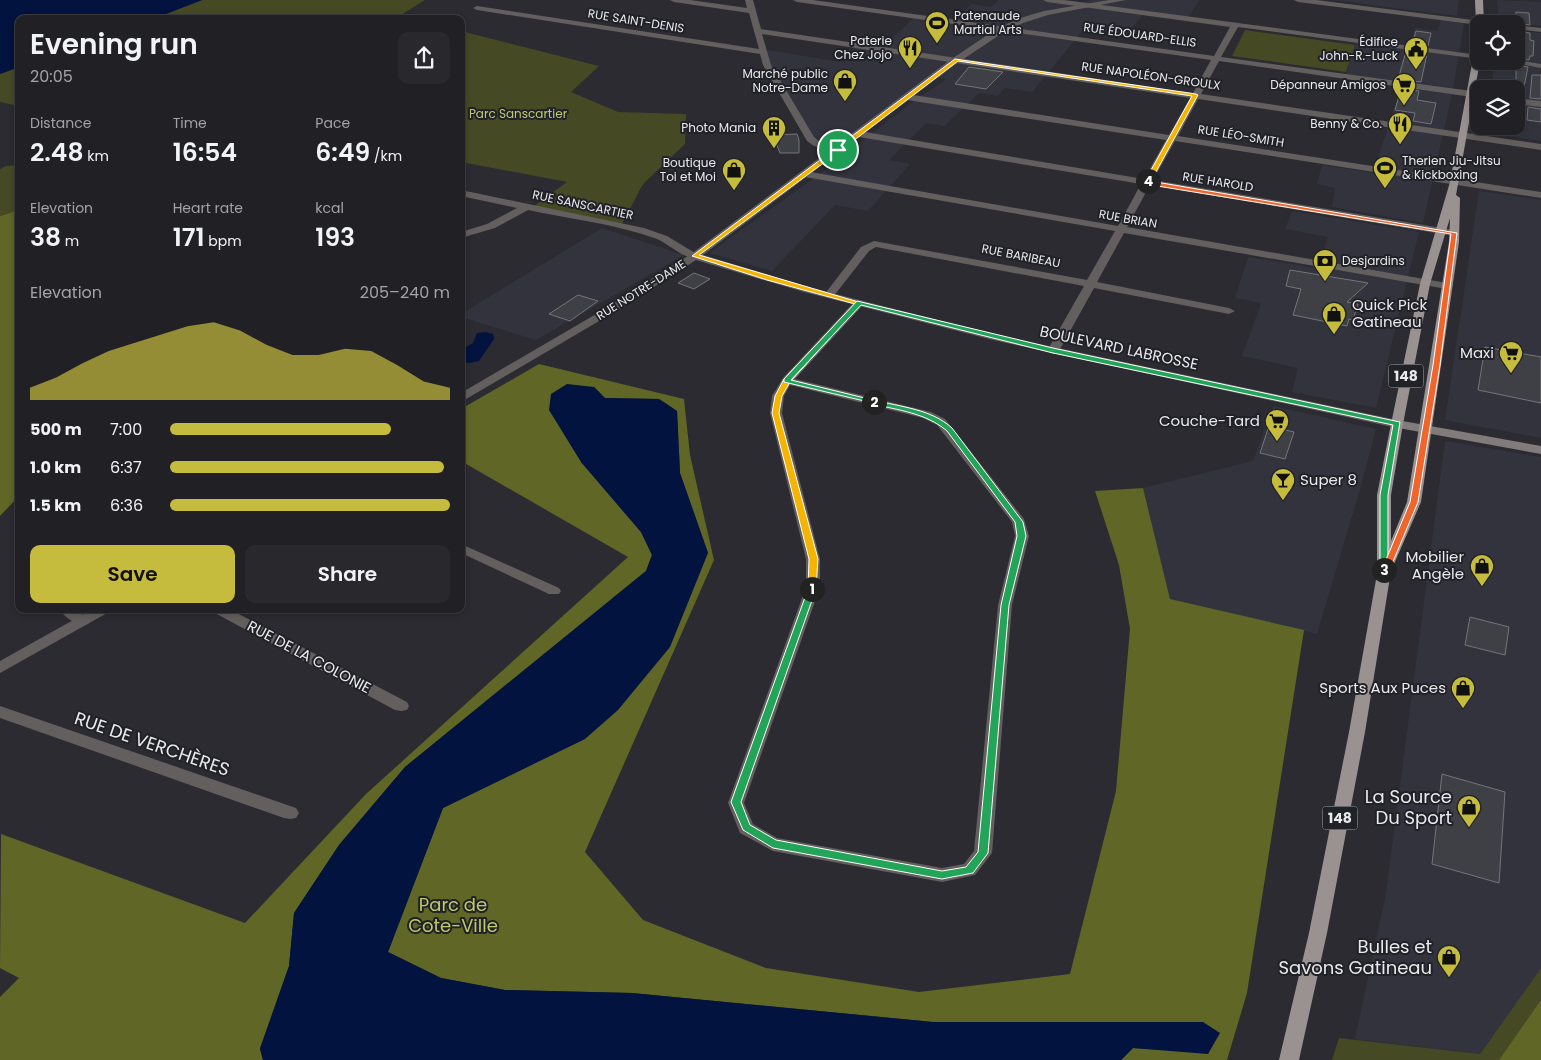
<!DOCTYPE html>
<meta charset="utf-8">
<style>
body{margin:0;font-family:Poppins,sans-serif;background:#28282d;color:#f1f3f6;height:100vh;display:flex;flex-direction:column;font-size:19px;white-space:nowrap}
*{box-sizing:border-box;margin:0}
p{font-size:16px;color:#a2a3a7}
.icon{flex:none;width:28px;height:28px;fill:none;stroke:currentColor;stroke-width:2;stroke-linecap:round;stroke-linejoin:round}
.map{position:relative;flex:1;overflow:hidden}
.details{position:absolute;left:15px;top:15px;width:450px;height:598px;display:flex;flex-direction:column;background:#202025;border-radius:10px;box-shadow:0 2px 8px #0003,0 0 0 1px #3d3e42}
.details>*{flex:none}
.tools{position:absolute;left:1470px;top:15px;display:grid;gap:10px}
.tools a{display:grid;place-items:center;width:55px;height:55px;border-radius:10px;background:#202025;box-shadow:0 2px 8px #0003,0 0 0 1px #3d3e42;font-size:25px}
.pin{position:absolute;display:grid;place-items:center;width:42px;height:42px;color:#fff;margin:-21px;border:2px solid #fff;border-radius:50%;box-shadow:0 1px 5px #0007}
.km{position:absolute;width:25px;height:25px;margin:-12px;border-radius:50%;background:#222;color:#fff;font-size:14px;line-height:25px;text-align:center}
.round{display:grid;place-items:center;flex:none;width:52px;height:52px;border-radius:10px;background:#28282d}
.overview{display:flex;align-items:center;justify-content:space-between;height:85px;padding:0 15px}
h1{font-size:28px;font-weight:600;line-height:38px}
.metrics{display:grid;grid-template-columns:repeat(3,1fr);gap:8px;height:85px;padding:5px 15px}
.metrics div{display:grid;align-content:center}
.metrics b{font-size:25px;font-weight:600}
.metrics small{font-size:14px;font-weight:400}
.metrics p{font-size:14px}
.chart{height:140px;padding:10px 15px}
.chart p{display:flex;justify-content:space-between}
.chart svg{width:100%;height:90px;margin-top:5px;fill:#c5bc3d;opacity:.7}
.primary-button{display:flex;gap:10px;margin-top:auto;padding:10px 15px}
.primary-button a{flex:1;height:58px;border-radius:10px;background:#c5bc3d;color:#111;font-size:20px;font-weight:600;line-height:58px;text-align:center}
.primary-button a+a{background:#28282d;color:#f1f3f6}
ul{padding:0 15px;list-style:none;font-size:16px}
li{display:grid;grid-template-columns:80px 60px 1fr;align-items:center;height:38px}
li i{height:12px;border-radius:6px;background:#c5bc3d}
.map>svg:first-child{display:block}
.built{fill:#33333e}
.green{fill:#454924}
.forest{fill:#5f6626}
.water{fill:#01133e}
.building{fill:#3f4046;stroke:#74747b}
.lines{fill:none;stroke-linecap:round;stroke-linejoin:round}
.minor{fill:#635f5f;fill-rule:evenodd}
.tertiary{fill:#635f5f;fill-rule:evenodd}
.secondary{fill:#817c7b;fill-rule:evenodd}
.primary{fill:#999291;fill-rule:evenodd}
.split-1{fill:#f5b400;stroke:#fff}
.split-2{fill:#22a559;stroke:#fff}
.split-3{fill:#22a559;stroke:#fff}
.split-4{fill:#f0652b;stroke:#fff}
.split-5{fill:#f5b400;stroke:#fff}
.labels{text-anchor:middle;stroke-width:4;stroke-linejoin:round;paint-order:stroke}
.far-poi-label{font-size:12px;fill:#e9e9ed;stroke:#212227;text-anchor:end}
.far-street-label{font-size:12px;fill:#e9e9ed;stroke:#212227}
.far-park-label{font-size:12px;fill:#bec96d;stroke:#212227}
.shield{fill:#212227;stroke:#adadb2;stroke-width:1}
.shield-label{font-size:14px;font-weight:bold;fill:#e9e9ed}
.poi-label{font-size:15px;fill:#e9e9ed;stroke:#212227;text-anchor:end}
.street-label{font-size:15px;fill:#e9e9ed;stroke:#212227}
.near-street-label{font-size:18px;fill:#e9e9ed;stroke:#212227}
.near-poi-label{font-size:18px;fill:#e9e9ed;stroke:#212227;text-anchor:end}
.near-park-label{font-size:18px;fill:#bec96d;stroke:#212227}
</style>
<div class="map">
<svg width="1541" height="1060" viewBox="0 0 1541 1060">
<rect width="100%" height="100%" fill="#2b2b31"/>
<path class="built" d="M999,0H1054L1077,3L1092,0H1200L1187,18L1144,13L1132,28L1089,23L1032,92L1005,88L998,96L979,93L944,126L926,123L889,160L910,164L868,211L835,205L772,271L709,253L824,171L915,100L947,79L934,77L838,149L817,144L763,52L769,50L840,62L862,42L883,46L918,14L956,19L971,4L991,7Z
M1334,0H1459L1457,16Z
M1497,0L1541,2V26L1499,21Z
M1441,20L1464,23L1453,88L1346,74L1357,41L1410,47L1415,28L1437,31Z
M1516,30L1541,33V65L1538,83H1541V141L1488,133L1489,126H1516V89H1492L1494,61H1516Z
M1401,87L1452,94L1423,223L1332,207L1335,188L1317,184L1322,165L1373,173Z
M1479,191L1541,200V438L1445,420Z
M1292,211L1419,232L1376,408L1292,392L1298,368L1242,356L1261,303L1235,298L1248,257L1317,268L1328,237L1285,229Z
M602,228L684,255L536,340L461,317V314Z
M1273,406L1376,429L1361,486L1317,634L1170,599L1143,488L1253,461Z
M1445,441L1541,457V968L1480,1054L1355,1039L1386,893Z"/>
<path class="green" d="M202,0H425L401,15L413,19H153Z
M1245,30L1355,45L1346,72L1232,56Z
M461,31L599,66L571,92L618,112L686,114L685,144L643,184L622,224L533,207L567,182L461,162Z
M19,67V106L0,102V74Z
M19,165V210L0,216V169L6,166Z
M1541,968V1060H1332L1339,1038L1480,1054Z"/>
<path class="forest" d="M19,210V496L0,516V216Z
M539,364L684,399L690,455L714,560L585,852L643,920L766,968L919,992L1070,974L1116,791L1130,629L1119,565L1095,491L1143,488L1170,599L1304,630L1247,993L1227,1060H1121L1133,1048L1208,1053L1203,1022H933L632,993L505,990L441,978L388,952L443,808L584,739L708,553L680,473L677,411L659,399L605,398L594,387L581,462L641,532L652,555L646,571L405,767L339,845L294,913L289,966L260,1048L263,1060H0V997L19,978L0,968L1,834L245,923L366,794L628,557L461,461V409Z
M1541,1000V1060H1499Z"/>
<path class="water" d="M0,0H202L153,19H19V67L0,74Z
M486,332L493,334L494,339L479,361L469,363L461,361V350L473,343L477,333Z
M567,384L594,387L605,398L659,399L677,411L680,473L708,553L670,647L618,710L585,739L443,808L388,952L441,978L505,990L632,993L933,1022H1203L1220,1033L1208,1054L1133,1048L1121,1060H263L260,1049L289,966L294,913L339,845L405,767L646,571L652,555L641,532L581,462L549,410L551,394Z"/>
<path class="building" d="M1516,12L1529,13L1530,25L1516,23Z
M1416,31L1431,33L1428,46L1412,44Z
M1516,31L1530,33V40L1534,41L1533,56H1530L1529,60L1516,58Z
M1410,52L1427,54L1421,82L1403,80L1404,77L1399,76L1405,55H1409Z
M1516,65L1528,67L1523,92L1516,91Z
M969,67L1003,72L986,89L955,84Z
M1532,75H1541V99L1530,98Z
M1401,89L1419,91L1417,100L1436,103L1431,124L1413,121L1415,113L1395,110Z
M1528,107L1541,109V122L1527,120Z
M797,134L799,140V153H780L773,135Z
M1290,270L1368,283L1347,302L1358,304L1353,320L1349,319L1347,326L1293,315L1301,289L1286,286Z
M694,273L710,279L694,289L678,283Z
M578,295L598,301L570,321L549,314Z
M1485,347L1541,357V403L1478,390Z
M1269,426L1294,432L1285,459L1260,453Z
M1470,617L1509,627L1505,655L1465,645Z
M1442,774L1505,792L1499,883L1432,864Z"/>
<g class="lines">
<path class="minor" d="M670,0H690L747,8L745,0H753L761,29L1193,93L1211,60L797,2L793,0H813L1214,56L1230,27L1047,2L1043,0H1064L1479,55V59L1238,27L1221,57L1479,92V98L1219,61L1201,94L1541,144V150L1198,99L1178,136L1541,192V198L1175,141L1153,180L1454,230L1459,233L1454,236L1150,185L1127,227L1447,283L1452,286L1447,289L1124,233L1097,282L1229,308L1235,311L1229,314L1094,288L1059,351L1053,354L1047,351L1084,286L876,247L869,251L833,297L829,298L824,295L861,247L874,241L1087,280L1115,231L805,177L800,174L805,171L1118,226L1141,184L859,137L854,134L859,131L1144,179L1166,140L907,100L903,97L907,94L1169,135L1190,98L762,34L771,65L814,137L820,142L841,147V151L838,152L814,146L807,141L763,65L760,54L477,10L473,8L477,6L759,49L749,13L674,2Z
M1294,0H1316L1489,22L1493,24L1479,25L1298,2Z
M1516,25L1541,28V32L1516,29Z
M1516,60L1541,64V68L1504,61Z
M461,95L467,97L461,102Z
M1516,98L1541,101V107L1516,104Z
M461,190L644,228L667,236L700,256L699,258C686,261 669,244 657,239C616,224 570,219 528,210L495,228L461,238V232L487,224L517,208L461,196Z
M859,300L863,301L865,303L863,305L795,379L931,412L945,419L1024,519L1029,536L1012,605L992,853L975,875L942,882L773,851L740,833L728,803L806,587V559L770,413L772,396L783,378L855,301ZM790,385L923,418L937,425L1012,522L1015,536L998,605L974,851L964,864L942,868L777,838L753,824L744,803L820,587V559L782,413L784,396Z
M461,544L559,588L561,591L559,594H549L461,553Z
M59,609H76L90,621L88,624C78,627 64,617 59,609Z
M211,609H229L407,702L409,706L407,710L401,711L395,710L213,612Z
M0,706L296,808L299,813L296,818L290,819L284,818L0,718Z"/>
<path class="tertiary" d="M1109,0H1126L1048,15L1023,23L1001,34L956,64L703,255L812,288L993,334L1397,420L1401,421L1403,424L1401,427L1397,428L993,340L804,292L696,260L611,314L461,402V393L603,310L691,254L950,60L995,30L1017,19L1044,11Z
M93,609H111L109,612L0,673V661Z"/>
<path class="secondary" d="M1397,420L1541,446V454L1393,427L1391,424L1393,421Z"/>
<path class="primary" d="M1475,0H1483L1484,24H1479V26L1476,24Z
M1476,42H1479L1480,61L1456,195L1460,198L1459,242L1421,502L1391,571L1365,732L1327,933L1299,1060H1279L1309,933L1349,732L1377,574V495L1391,424L1420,284L1450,182ZM1450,218L1449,242L1407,502L1391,541V495L1403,424L1430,284Z"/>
</g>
<path class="split-1" d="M836,148L841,150L699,255L862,303L790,382L782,396L779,413L818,559L816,589L812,592L808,589L809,559L772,413L775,396L784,379L855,304L767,280L692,256Z"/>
<path class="split-2" d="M874,400C901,407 931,409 952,428L1023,522L1026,536L1009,605L988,853L973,873L942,879L773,848L743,830L731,802L808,589L812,587L816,589L741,802L750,825L776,840L942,871L966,867L978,852L1001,605L1017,536L1015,522L947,431C926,413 898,410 872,404V401Z"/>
<path class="split-3" d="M857,301L1053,348L1400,422L1388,495V570L1384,572L1380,570V495L1393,425L1053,353L861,305L791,380L877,401V404L784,382V379Z"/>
<path class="split-4" d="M1148,179L1150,181L1457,233L1440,365L1418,502L1387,576H1381L1380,570L1383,567L1410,502L1433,365L1451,234L1145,184Z"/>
<path class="split-5" d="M955,59L1196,94L1198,95L1151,181L1148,183L1145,181L1192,96L958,61L840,151H836V148Z"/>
<defs>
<g id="stadium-pin" transform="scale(1.25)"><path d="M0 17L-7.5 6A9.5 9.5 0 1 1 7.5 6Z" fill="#c5bc3d" stroke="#212227"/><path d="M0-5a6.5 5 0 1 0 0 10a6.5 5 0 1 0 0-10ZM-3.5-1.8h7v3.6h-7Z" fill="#111"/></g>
<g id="restaurant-pin" transform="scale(1.25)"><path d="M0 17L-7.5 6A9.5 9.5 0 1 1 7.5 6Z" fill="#c5bc3d" stroke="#212227"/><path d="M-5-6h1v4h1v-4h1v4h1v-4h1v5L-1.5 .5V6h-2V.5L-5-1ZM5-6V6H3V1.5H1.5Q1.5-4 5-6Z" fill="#111"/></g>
<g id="civic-pin" transform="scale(1.25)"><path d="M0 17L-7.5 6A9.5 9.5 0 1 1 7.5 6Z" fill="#c5bc3d" stroke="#212227"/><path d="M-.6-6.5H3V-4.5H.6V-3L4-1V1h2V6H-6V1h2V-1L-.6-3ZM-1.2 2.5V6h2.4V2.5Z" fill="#111"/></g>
<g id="shop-pin" transform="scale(1.25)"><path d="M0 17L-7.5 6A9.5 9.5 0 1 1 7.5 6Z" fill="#c5bc3d" stroke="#212227"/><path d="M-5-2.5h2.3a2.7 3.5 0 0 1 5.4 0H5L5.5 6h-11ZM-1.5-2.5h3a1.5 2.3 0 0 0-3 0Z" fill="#111"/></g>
<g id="supermarket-pin" transform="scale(1.25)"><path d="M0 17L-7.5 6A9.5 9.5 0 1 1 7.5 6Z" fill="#c5bc3d" stroke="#212227"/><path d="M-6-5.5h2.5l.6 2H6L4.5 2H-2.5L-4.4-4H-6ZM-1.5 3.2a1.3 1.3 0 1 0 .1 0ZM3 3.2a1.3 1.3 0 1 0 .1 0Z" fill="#111"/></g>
<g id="building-pin" transform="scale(1.25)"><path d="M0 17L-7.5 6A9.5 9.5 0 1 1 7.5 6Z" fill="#c5bc3d" stroke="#212227"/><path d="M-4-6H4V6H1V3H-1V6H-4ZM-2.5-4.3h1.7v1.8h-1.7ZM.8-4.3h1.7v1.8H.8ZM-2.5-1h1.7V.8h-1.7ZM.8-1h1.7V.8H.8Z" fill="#111"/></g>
<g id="bank-pin" transform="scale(1.25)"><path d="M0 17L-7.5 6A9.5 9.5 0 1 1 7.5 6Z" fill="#c5bc3d" stroke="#212227"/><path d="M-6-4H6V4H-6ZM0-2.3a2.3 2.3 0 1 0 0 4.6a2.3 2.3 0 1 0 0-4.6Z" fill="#111"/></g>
<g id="bar-pin" transform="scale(1.25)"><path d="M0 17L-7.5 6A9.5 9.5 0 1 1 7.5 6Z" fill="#c5bc3d" stroke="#212227"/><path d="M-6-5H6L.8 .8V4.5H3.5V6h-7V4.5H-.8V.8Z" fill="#111"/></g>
</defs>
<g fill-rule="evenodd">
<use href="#stadium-pin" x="937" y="23"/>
<use href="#restaurant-pin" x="910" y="48"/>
<use href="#civic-pin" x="1416" y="49"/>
<use href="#shop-pin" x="845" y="81"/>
<use href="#supermarket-pin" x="1404" y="85"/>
<use href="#restaurant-pin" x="1400" y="124"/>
<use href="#building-pin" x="774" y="128"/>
<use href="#stadium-pin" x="1385" y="168"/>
<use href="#shop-pin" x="734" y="170"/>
<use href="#bank-pin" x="1325" y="261"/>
<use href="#shop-pin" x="1334" y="314"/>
<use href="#supermarket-pin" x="1511" y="353"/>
<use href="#supermarket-pin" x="1277" y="421"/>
<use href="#bar-pin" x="1283" y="480"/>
<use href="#shop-pin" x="1482" y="566"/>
<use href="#shop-pin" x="1463" y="688"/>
<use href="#shop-pin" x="1469" y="807"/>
<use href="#shop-pin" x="1449" y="957"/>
</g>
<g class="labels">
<g class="far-poi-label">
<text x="954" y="20" text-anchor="start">Patenaude<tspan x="954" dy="14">Martial Arts</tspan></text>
<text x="892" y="45">Paterie<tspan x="892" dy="14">Chez Jojo</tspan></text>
<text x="1398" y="46">Édifice<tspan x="1398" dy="14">John-R.-Luck</tspan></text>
<text x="828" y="78">Marché public<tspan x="828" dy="14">Notre-Dame</tspan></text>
<text x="1386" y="89">Dépanneur Amigos</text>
<text x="1382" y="128">Benny &amp; Co.</text>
<text x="756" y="132">Photo Mania</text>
<text x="1402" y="165" text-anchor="start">Therien Jiu-Jitsu<tspan x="1402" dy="14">&amp; Kickboxing</tspan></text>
<text x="716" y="167">Boutique<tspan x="716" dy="14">Toi et Moi</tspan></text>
<text x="1342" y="265" text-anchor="start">Desjardins</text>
</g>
<g class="far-street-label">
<text transform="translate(636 21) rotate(9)" y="4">RUE SAINT-DENIS</text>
<text transform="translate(1140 35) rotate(8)" y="4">RUE ÉDOUARD-ELLIS</text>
<text transform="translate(1151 76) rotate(8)" y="4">RUE NAPOLÉON-GROULX</text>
<text transform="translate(1241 136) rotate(9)" y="4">RUE LÉO-SMITH</text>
<text transform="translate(1218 182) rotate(9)" y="4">RUE HAROLD</text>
<text transform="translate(583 205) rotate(12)" y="4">RUE SANSCARTIER</text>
<text transform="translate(1128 219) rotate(10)" y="4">RUE BRIAN</text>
<text transform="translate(1021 256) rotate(11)" y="4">RUE BARIBEAU</text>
<text transform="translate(641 290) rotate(-32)" y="4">RUE NOTRE-DAME</text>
</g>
<g class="far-park-label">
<text x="518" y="118">Parc Sanscartier</text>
</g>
<g class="shield">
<rect x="1388.5" y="364.5" width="35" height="23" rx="4"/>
<rect x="1322.5" y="806.5" width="35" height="23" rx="4"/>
</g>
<g class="shield-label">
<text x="1406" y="381">148</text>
<text x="1340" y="823">148</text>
</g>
<g class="poi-label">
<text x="1352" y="310" text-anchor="start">Quick Pick<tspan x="1352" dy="17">Gatineau</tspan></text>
<text x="1494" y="358">Maxi</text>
<text x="1260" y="426">Couche-Tard</text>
<text x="1300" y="485" text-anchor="start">Super 8</text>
<text x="1464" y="562">Mobilier<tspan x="1464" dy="17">Angèle</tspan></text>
<text x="1446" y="693">Sports Aux Puces</text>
</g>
<g class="street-label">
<text transform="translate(1119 348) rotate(12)" y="5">BOULEVARD LABROSSE</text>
<text transform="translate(309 657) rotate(28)" y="5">RUE DE LA COLONIE</text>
</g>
<g class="near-street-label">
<text transform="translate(152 744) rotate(19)" y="6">RUE DE VERCHÈRES</text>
</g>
<g class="near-poi-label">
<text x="1452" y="803">La Source<tspan x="1452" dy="21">Du Sport</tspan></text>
<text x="1432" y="953">Bulles et<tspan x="1432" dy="21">Savons Gatineau</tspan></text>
</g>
<g class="near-park-label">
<text x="453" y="911">Parc de<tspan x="453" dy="21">Cote-Ville</tspan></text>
</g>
</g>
</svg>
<div class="tools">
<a><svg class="icon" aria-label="locate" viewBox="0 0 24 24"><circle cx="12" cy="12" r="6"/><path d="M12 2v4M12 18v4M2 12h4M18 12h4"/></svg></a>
<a><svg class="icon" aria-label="layers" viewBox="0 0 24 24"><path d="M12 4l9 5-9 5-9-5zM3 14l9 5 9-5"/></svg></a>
</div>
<div class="pin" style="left:838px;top:150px;background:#1e9e55"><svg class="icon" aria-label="arrive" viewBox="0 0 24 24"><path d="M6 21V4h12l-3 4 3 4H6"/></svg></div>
<b class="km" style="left:812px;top:589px">1</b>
<b class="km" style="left:874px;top:402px">2</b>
<b class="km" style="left:1384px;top:570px">3</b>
<b class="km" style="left:1148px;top:181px">4</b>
<section class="details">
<div class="overview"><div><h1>Evening run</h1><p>20:05</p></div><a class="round"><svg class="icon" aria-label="share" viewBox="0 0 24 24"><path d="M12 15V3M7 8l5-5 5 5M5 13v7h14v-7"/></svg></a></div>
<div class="metrics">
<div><p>Distance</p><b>2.48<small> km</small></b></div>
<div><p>Time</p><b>16:54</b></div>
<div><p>Pace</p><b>6:49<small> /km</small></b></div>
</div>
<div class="metrics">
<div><p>Elevation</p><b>38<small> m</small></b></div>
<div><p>Heart rate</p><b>171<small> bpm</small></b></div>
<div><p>kcal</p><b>193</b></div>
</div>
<div class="chart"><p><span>Elevation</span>205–240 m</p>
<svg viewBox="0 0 160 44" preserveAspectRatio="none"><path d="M0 44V38L10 33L20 26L30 20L40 16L50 12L60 8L70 6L80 10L90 17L100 22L110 22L120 19L130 20L140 27L150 35L160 38V44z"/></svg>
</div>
<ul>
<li><b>500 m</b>7:00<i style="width:79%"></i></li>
<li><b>1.0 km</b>6:37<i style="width:98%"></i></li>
<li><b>1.5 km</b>6:36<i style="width:100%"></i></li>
</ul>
<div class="primary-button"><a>Save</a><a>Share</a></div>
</section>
</div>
